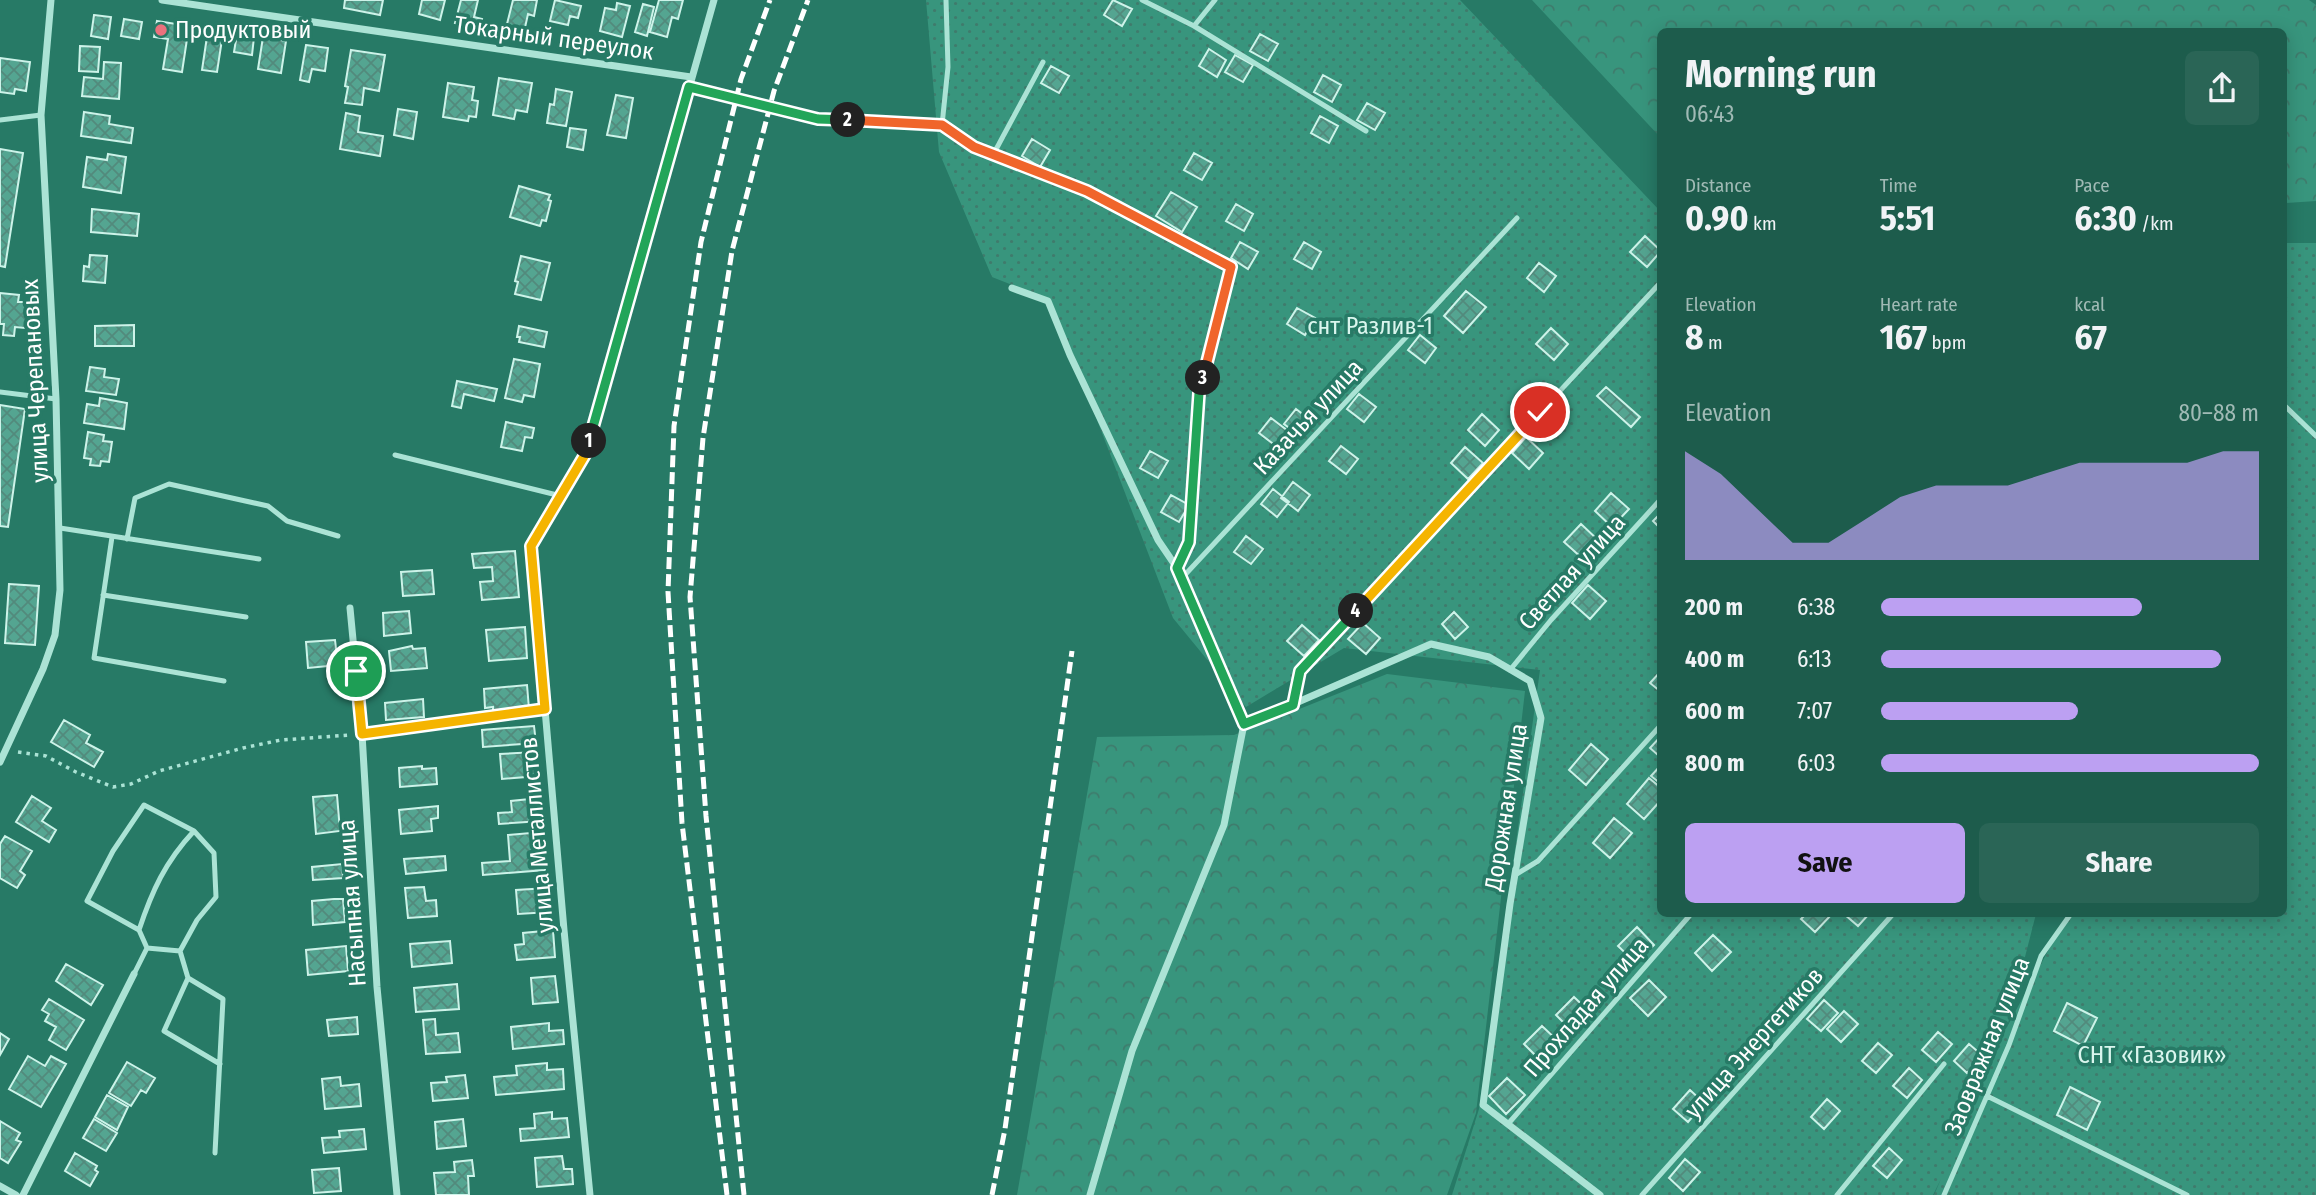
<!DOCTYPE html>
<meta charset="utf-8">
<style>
body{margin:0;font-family:"Fira Sans Condensed",sans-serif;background:#2a6556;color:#f1f3f6;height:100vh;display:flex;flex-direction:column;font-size:26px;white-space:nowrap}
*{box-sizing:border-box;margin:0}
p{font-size:23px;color:#a0bab5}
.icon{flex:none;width:38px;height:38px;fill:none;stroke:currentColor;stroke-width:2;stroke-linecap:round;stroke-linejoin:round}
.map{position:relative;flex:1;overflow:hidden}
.panel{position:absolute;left:1657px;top:28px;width:630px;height:889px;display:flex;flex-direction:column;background:#1d5c4c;border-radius:10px;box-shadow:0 4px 18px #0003}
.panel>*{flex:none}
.pin{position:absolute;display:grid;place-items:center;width:60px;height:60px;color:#fff;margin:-30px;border:4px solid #fff;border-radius:50%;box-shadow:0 2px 7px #0007}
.km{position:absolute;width:35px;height:35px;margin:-18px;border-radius:50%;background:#222;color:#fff;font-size:19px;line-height:35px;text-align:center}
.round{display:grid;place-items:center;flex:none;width:74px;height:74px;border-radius:10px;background:#2a6556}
.overview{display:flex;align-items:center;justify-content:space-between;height:119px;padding:0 28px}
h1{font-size:38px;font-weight:700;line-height:52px}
.stats{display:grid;grid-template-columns:repeat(3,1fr);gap:10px;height:119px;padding:7px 28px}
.stats div{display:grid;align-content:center}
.stats b{font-size:35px;font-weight:700}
.stats small{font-size:19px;font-weight:400}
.stats p{font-size:19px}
.chart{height:196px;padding:14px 28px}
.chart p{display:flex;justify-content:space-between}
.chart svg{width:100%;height:126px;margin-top:7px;fill:#bca0f2;opacity:.7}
.action{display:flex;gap:14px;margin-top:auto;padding:14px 28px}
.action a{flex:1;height:80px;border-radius:10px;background:#bca0f2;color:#111;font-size:28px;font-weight:700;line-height:80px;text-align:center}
.action a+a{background:#2a6556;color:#f1f3f6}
ul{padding:0 28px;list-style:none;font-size:23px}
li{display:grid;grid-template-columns:112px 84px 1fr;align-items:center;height:52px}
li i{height:18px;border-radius:9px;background:#bca0f2}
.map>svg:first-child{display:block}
.grass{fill:url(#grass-dots)}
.forest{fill:url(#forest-crowns)}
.building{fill:url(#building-cross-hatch);stroke:#cdf3e9;stroke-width:2}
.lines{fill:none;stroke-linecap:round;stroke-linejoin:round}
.path{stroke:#abe3d5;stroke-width:3.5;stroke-dasharray:3.5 5;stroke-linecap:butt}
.service{stroke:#abe3d5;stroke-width:5}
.minor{stroke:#abe3d5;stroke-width:7}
.rail{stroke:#fff;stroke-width:5;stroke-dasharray:12 5;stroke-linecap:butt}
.split-1-casing{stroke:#fff;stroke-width:14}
.split-2-casing{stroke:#fff;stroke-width:14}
.split-3-casing{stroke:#fff;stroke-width:14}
.split-4-casing{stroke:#fff;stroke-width:14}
.split-5-casing{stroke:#fff;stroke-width:14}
.split-1{stroke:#f5b400;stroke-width:9}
.split-2{stroke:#22a559;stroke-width:9}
.split-3{stroke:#f0652b;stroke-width:9}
.split-4{stroke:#22a559;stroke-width:9}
.split-5{stroke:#f5b400;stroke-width:9}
.poi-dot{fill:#eb717d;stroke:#277a66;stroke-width:2.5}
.labels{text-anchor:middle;stroke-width:7;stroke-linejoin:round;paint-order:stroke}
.poi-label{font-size:24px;fill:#fff;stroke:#277a66;text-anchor:start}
.street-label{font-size:24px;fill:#fff;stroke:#277a66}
.park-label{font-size:24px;fill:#daf6ee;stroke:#277a66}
</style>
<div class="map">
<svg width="2316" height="1195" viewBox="0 0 2316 1195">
<defs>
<pattern id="grass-dots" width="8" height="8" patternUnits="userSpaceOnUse" patternTransform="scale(1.75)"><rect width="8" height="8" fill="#38957d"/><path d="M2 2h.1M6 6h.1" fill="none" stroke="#3f7b6c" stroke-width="1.8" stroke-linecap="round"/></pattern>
<pattern id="forest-crowns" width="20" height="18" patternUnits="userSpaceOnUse" patternTransform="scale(1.75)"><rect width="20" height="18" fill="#38957d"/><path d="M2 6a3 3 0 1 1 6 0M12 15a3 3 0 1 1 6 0" fill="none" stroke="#3f7b6c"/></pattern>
<pattern id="building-cross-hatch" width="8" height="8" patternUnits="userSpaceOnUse" patternTransform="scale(1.75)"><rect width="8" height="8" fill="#54a591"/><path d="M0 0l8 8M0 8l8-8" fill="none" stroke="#528a7c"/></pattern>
</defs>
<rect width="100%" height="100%" fill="#277a66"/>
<path class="grass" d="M926,0H1460L1661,212V914H2036L2007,1027L2068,914H2284V243H2316V1195H1934L1941,1179L1933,1195H1452L1479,1109L1540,670L1344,648L1246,707L1173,618L1051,300L992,277L939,152Z"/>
<path class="forest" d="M1532,0H2309L2316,5V201L2284,203V32H1661V138Z
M1387,674L1525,691L1476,1113L1447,1195H1017L1097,737L1234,735Z"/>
<path class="building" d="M345,0H383L380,15L344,8Z
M422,0H445L440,20L419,14Z
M461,0H478L474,17L482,19L480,29L455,23Z
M513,0H537L534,16L528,14L524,32L506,28Z
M555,0L581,6L578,18L570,16L568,25L550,21Z
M659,0H683L678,19L672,17L667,37L650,32Z
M1113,0L1132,9L1122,26L1104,15Z
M617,3L630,6L622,37L600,31L605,8L616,10Z
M643,4L654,7L647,36L635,32Z
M94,15L111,17L108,39L91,36Z
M124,19L142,22L139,39L121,36Z
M157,21L189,26L182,72L163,69L168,39L154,37Z
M208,30L223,33L217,72L202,70Z
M237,34L254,37L252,55L234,52Z
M1260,34L1278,44L1268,61L1250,51Z
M263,37L286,41L281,73L258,69Z
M306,45L328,48L325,71L312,69L309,82L300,80Z
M80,46L100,47L98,72L79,71Z
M1209,49L1226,60L1217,77L1199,66Z
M351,50L385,55L379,91L364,88L362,105L345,103L348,87L345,86Z
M1235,55L1253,65L1243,82L1225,72Z
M0,58L30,62L26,91L15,89L14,94L0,92Z
M104,62L121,63L119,99L82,96L84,77L103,79Z
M1051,66L1069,76L1059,93L1041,83Z
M1323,75L1341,85L1332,102L1314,92Z
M499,78L532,83L527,112L516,110L514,119L493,115Z
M448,83L474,87L472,100L478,101L476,117L469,116L468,121L443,117Z
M556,89L572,92L566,126L547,123L550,104L554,105Z
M616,95L633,98L626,138L607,135Z
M1367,103L1385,113L1375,130L1357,120Z
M398,109L417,112L413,139L394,135Z
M84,112L110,116L109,124L133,128L131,143L81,136Z
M346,113L360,116L358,132L383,136L380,156L340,149Z
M1320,116L1338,126L1329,143L1311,133Z
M570,128L586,130L583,150L567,147Z
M1032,139L1050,150L1040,167L1022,156Z
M0,149L23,153L5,267L0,266Z
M1194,153L1212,163L1202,180L1184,170Z
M108,154L126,157L121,193L83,187L87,157L107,160Z
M519,186L550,195L548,200L551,201L546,221L542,220L540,226L510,217Z
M1171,192L1197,207L1182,232L1156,216Z
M1236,204L1253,214L1244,231L1226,221Z
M92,209L139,214L137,236L91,232Z
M1645,236L1661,251L1647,267L1630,252Z
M1240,242L1258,252L1248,269L1231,258Z
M1304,242L1321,252L1312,269L1294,259Z
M90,255L107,256L105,283L83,281L84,266L89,267Z
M521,256L550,263L541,300L515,294L518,282L515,281Z
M1539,263L1556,276L1544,292L1527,278Z
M1466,291L1486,307L1463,333L1444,316Z
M0,293L19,295L18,302H28L25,328L15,327L14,336L3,335L4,324H0Z
M1297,308L1315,318L1305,335L1287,324Z
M134,325V346H95V326Z
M519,326L547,332L544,347L519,342L520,337H517Z
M1551,328L1568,344L1554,360L1536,344Z
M1420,335L1436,348L1425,363L1408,350Z
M514,359L540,364L534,397L524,395L522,402L505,398Z
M90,367L105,369L104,377L119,379L116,395L86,391Z
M457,381L497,389L494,401L464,394L461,408L452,406Z
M1606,387L1640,417L1631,427L1597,396Z
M1359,394L1376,407L1364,422L1347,409Z
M100,398L127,403L124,429L84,423L87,404L99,406Z
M0,405L25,409L8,527L0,526Z
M1296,409L1313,422L1301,437L1284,424Z
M1482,414L1499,430L1485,446L1468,430Z
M1271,418L1288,431L1276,446L1259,433Z
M506,422L534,428L532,438L525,437L522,451L501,447Z
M88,432L104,435L103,441L112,442L109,462L101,461L100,466L90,465L91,459L84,458Z
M1526,437L1543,453L1529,469L1512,453Z
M1341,446L1358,459L1346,474L1329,461Z
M1465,447L1483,463L1468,479L1451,463Z
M1150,451L1168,461L1158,478L1140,468Z
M1293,482L1310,495L1298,511L1281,498Z
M1273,489L1289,502L1277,517L1261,504Z
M1611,493L1629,509L1612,527L1595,511Z
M1171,495L1189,505L1179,522L1161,512Z
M1661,513V529L1653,521Z
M1581,524L1598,540L1582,558L1564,542Z
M1246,536L1263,549L1251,564L1234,552Z
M515,551L519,597L482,600L480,582L493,581L492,567L474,568L472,554Z
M432,570L434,594L403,596L401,572Z
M9,584L39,586L35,645L5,643Z
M1588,585L1606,601L1590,619L1572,603Z
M409,611L411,633L384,636L383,613Z
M1454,612L1468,627L1455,639L1442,624Z
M1363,623L1380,638L1366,654L1348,639Z
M1302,625L1319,640L1304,656L1287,641Z
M525,627L527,658L489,661L486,630Z
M335,640L338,665L308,668L306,642Z
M412,646L413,649L425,648L427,668L391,671L389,651Z
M1661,671V692L1650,683Z
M527,685L529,709L493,712V707L485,708L484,689Z
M423,699L424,717L386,720L385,703Z
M64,720L90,735L86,743L103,752L94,767L51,742Z
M534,726L536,743L483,747L482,730Z
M1661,736V754L1659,756L1650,748Z
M1591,744L1608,759L1586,785L1569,770Z
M536,752L538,776L502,779L500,754Z
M1661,765V784L1651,776Z
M422,766V769L436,768L437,784L400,787L399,768Z
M1649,778L1661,788V800L1644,819L1627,804Z
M337,795L340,831L316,834L313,797Z
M32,796L51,808L42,821L56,830L49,842L16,822Z
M539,798L541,821L499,824L498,813L512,812L511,801Z
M438,806V818L431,819L432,831L401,834L399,810Z
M1614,818L1632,833L1610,858L1593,843Z
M542,832L545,870L483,875L482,863L510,861L508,835Z
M5,836L32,851L20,871L25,875L17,888L0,878V844Z
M445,856L446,870L406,874L404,859Z
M342,864L343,878L313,880L312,867Z
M424,887L426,901L436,900L437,916L408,918L405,888Z
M548,888L550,912L518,914L516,890Z
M334,899H343L345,922L313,925L312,901Z
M1806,914H1832L1815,932L1801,919Z
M1844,914H1869L1858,926Z
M1637,927L1654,945L1636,963L1618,946Z
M553,930L555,957L517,960L515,945L524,944L523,933Z
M1713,935L1731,952L1712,971L1695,953Z
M450,941L452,963L412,967L410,944Z
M346,946L348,971L308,975L306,950Z
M66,964L103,985L91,1005L56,981Z
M555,976L558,1002L533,1004L531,978Z
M1649,980L1666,997L1648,1016L1630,998Z
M457,984L459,1009L416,1012L414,988Z
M1574,997L1592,1014L1573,1032L1556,1015Z
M49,999L84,1020L66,1050L49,1040L56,1027L45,1021L49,1014L42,1010Z
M1824,1000L1838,1013L1821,1031L1807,1019Z
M2067,1003L2097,1018L2083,1046L2054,1031Z
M1844,1011L1858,1024L1841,1042L1827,1029Z
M357,1017L358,1034L329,1036L327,1020Z
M435,1019L436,1035L458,1033L460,1052L426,1054L423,1020Z
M549,1023V1031L563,1030L564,1044L513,1049L511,1027Z
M1542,1026L1560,1043L1542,1062L1524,1044Z
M1938,1032L1952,1044L1936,1062L1922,1050Z
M0,1033L9,1039L0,1055Z
M1878,1043L1892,1055L1876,1073L1862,1061Z
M1969,1044L1983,1056L1967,1073L1954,1061Z
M28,1056L45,1066L51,1056L66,1064L41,1107L9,1089Z
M127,1062L155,1078L146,1093L141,1090L131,1106L109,1093Z
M547,1063V1070L563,1069L564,1089L496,1095L494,1077L517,1075L516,1066Z
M1909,1068L1922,1080L1907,1098L1893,1086Z
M465,1075L468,1098L433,1101L431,1083L447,1082L446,1077Z
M340,1077L341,1086L359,1084L361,1106L325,1109L322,1079Z
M1507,1078L1525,1095L1506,1114L1489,1096Z
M2070,1087L2100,1102L2087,1130L2057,1115Z
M1690,1090L1704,1103L1688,1122L1673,1109Z
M107,1095L128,1107L117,1130L95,1117Z
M1827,1099L1840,1111L1824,1129L1811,1117Z
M552,1112V1119L567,1118L569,1137L521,1141L520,1129L535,1128L534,1114Z
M94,1119L117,1133L106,1151L83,1138Z
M463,1119L466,1146L437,1149L435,1122Z
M0,1121L20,1133L16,1140L21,1142L8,1163L0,1158Z
M364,1129L366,1149L324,1153L322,1138L340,1137L339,1131Z
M1889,1148L1902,1160L1887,1178L1873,1166Z
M75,1153L97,1166L95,1170L98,1172L90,1186L65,1171Z
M562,1156L564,1169H572L573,1184L537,1187L535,1158Z
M1685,1159L1700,1172L1683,1191L1669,1178Z
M472,1160L474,1176H468L469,1195H436L434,1173L455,1172L454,1162Z
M339,1168L341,1191L314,1193L312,1170Z"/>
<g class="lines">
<path class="path" d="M701,90L818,119L931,124
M18,752L46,756L76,772L113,787L131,784L159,771L243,748L281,740L350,735"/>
<path class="service" d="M1142,0L1194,26L1366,131
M1194,26L1215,0
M0,120L41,115
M942,125L948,67L946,0
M993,155L1043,62
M0,392L56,399
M2284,405L2316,436
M395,455L561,496
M60,528L259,559
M112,537L94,658L224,681
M127,539L135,498L169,484L268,506L287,521L338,536
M1182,578L1517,218
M103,595L246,617
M1510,670L1551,620L1661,499
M1293,704L1300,671L1661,282
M1515,875L1538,861L1661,725
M139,930C152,891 165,862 194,831
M180,951L147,948L139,930L87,901L113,851L144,805L194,831L214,853L216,897L197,920L180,951L188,978L164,1031L220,1064
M134,974L147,948
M188,978L223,999L215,1153
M1987,1096L2187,1195
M1508,1124L1691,914
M1642,1195L1893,914
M1837,1195L1944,1064
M1944,1195L2009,1045L2041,956L2070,915"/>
<path class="minor" d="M162,0L691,77
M942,125L974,147L1087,191L1232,267L1199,393L1189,542L1177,568L1244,724L1282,709L1431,644L1489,657L1530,681L1541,718L1510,904L1483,1105L1600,1195
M1012,288L1048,301L1070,355L1158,540L1177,568
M350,608L362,734L377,987L397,1195
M362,734L545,709
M0,762L43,669L55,635L60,590L56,399L41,115L51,0
M0,1186L16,1195
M23,1195L134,974
M590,1195L564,930L531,546L586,453L714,0
M1090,1195L1132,1051L1224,825L1244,724"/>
<path class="rail" d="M727,1195L682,823L668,592L674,426L701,242L741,79L770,0
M744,1195L706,816L690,597L703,438L732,251L774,91L808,0
M992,1195L1005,1129L1072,651"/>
</g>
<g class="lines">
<g class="split-1-casing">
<path id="split-1" d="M356,671L362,734L545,709L531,546L586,453L589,441"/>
</g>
<g class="split-2-casing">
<path id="split-2" d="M589,441L689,87L818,119L848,120"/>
</g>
<g class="split-3-casing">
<path id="split-3" d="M848,120L942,125L974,147L1087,191L1231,267L1203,378"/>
</g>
<g class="split-4-casing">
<path id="split-4" d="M1203,378L1199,393L1189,542L1177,568L1244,724L1293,705L1300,671L1356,611"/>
</g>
<g class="split-5-casing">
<path id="split-5" d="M1356,611L1540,412"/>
</g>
<use href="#split-1" class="split-1"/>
<use href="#split-2" class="split-2"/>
<use href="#split-3" class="split-3"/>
<use href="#split-4" class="split-4"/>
<use href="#split-5" class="split-5"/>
</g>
<circle class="poi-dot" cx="161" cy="30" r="7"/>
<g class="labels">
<g class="poi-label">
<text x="175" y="38">Продуктовый</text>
</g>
<g class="street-label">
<text transform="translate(554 38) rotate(8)" y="8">Токарный переулок</text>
<text transform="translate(35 381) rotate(-93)" y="8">улица Черепановых</text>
<text transform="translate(1308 417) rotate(-47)" y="8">Казачья улица</text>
<text transform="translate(1572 572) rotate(-48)" y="8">Светлая улица</text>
<text transform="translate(1506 807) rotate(-81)" y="8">Дорожная улица</text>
<text transform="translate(537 835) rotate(-95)" y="8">улица Металлистов</text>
<text transform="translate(352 903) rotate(-94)" y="8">Насыпная улица</text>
<text transform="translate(1586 1007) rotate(-49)" y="8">Прохладая улица</text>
<text transform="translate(1754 1043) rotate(-48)" y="8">улица Энергетиков</text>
<text transform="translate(1987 1046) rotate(-68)" y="8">Заовражная улица</text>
</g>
<g class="park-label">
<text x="1370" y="334">снт Разлив-1</text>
<text x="2152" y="1063">СНТ «Газовик»</text>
</g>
</g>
</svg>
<div class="pin" style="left:356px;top:671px;background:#1e9e55"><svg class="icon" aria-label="arrive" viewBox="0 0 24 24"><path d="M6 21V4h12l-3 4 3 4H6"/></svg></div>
<div class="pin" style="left:1540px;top:412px;background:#d93025"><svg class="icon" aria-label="check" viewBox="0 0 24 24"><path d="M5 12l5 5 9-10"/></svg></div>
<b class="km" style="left:589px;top:441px">1</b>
<b class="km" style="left:848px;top:120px">2</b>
<b class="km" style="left:1203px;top:378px">3</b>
<b class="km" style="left:1356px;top:611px">4</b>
<section class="panel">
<div class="overview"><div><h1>Morning run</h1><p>06:43</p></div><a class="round"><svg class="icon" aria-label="share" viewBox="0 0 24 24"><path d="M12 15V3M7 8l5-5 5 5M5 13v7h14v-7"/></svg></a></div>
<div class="stats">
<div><p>Distance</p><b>0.90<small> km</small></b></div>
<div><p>Time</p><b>5:51</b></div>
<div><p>Pace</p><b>6:30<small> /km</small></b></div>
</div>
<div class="stats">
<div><p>Elevation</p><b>8<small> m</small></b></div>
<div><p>Heart rate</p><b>167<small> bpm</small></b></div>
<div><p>kcal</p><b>67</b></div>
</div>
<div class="chart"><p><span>Elevation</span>80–88 m</p>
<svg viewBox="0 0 160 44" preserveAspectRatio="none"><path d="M0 44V6L10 14L20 26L30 38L40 38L50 30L60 22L70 18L80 18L90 18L100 14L110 10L120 10L130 10L140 10L150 6L160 6V44z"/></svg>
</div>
<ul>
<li><b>200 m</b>6:38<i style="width:69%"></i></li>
<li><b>400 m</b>6:13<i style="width:90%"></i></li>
<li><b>600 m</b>7:07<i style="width:52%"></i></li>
<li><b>800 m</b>6:03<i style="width:100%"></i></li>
</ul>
<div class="action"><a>Save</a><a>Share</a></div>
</section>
</div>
